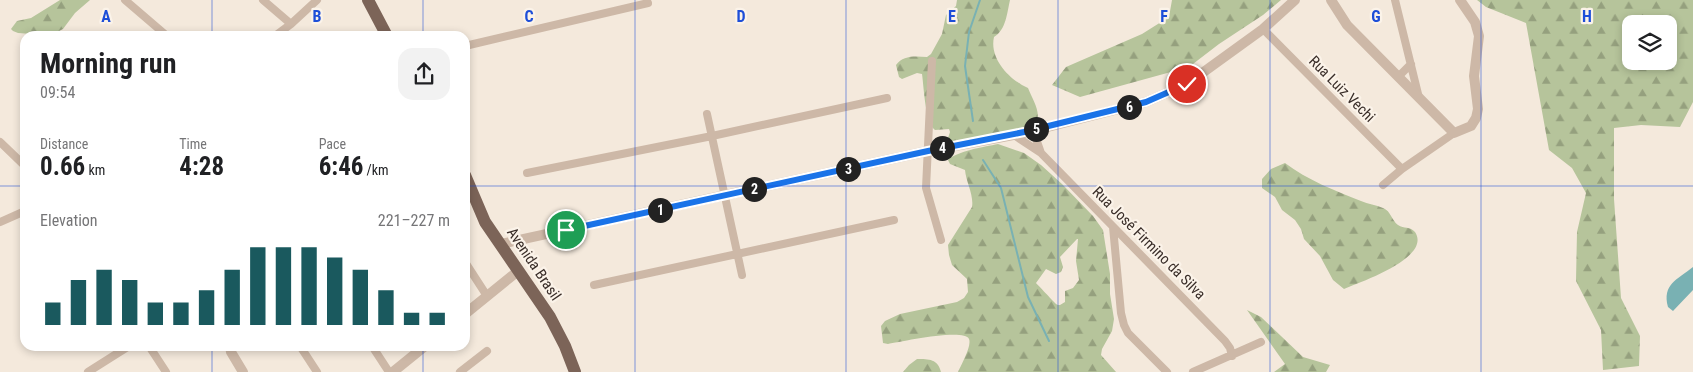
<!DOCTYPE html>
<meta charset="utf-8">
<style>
body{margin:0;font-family:"Roboto Condensed",sans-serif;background:#f2f2f2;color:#202124;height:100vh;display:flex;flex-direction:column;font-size:19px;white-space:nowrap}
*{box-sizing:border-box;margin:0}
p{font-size:16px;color:#757577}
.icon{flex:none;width:28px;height:28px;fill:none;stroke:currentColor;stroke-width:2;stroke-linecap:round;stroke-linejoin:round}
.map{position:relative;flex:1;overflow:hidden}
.details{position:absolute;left:20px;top:31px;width:450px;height:320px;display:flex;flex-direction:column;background:#fff;border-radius:15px;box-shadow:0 2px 8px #0003}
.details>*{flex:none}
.controls{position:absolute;left:1622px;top:15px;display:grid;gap:10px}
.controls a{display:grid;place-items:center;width:55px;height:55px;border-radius:10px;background:#fff;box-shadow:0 2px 8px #0003;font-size:25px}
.pin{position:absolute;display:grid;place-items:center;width:42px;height:42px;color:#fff;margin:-21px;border:2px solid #fff;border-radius:50%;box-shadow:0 1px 5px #0007}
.km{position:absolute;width:25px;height:25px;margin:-12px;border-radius:50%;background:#222;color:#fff;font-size:14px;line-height:25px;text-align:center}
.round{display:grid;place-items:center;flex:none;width:52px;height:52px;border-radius:15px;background:#f2f2f2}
.headline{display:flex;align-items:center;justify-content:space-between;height:85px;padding:0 20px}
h1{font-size:28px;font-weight:700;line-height:38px}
.metrics{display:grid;grid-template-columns:repeat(3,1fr);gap:8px;height:85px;padding:5px 20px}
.metrics div{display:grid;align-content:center}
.metrics b{font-size:25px;font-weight:700}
.metrics small{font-size:14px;font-weight:400}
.metrics p{font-size:14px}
.chart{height:140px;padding:10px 20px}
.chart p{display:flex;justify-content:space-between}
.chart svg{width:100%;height:90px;margin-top:5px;stroke:#1a595e;stroke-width:6}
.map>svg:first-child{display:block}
.forest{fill:url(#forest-firs);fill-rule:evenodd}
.water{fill:#79b1b3}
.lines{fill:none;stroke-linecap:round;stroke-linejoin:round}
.stream{stroke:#79b1b3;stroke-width:2}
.minor{stroke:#cdb8a7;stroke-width:8}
.tertiary{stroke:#cdb8a7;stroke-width:10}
.primary{stroke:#7c6458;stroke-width:12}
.route-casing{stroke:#fff;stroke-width:10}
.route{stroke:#1a73e8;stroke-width:6}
.grid{fill:none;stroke:#1d4ed8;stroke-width:1;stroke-opacity:0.55}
.labels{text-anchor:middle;stroke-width:4.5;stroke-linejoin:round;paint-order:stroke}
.street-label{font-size:15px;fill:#392d28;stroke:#fbf3e9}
.grid-label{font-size:16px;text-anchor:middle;font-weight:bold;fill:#1d4ed8;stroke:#fbf3e9;stroke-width:4.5;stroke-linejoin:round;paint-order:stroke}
</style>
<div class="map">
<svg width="1693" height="372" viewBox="0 0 1693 372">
<defs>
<pattern id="forest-firs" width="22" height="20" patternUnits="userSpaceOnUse" patternTransform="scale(1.25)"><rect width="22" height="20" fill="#b6c49b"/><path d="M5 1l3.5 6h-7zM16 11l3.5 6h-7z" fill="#95a07e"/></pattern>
</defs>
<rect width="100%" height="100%" fill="#f4e9dc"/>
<path class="forest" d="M60,0H90L75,13L63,29L57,32L45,35L18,33L13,31L11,29L17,21L31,18Z
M957,0H1010C1007,13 1006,30 994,37C989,59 1010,80 1028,88C1033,101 1045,117 1032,128L951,143L948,138L950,132L949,129L935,130C925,122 924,88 922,74L917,73L902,79L899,77L896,65C903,55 915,56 927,57L931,54L942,34L946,15L956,6Z
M1172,0H1281L1263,15L1219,44L1189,67L1080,97L1052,85L1066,67L1142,34L1169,17Z
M1477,0H1693V102L1680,127L1641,125L1614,128V199L1621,298L1640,336L1639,366L1603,370L1601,330L1576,281L1577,232L1586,193L1572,168L1549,150L1526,23L1486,7ZM1631,24H1669V61H1631Z
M998,144L1024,153L1041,165L1062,184L1093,216L1103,230L1110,274V294L1114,319L1112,331L1102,349L1101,355L1116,372H958C961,365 972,346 969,339C964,328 900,342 888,344L883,343L881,326L885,321L900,314L957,302L964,298L968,292L967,279L952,265L949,255L948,245L972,207C974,195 966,182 965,170L950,164L948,160C957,151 984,147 998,144ZM1077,239H1078L1076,261L1079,280L1073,288L1065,291V302L1060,305C1059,305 1057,305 1056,304C1055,303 1037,284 1036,283L1046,269L1056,274L1061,272L1063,267L1060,257Z
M1285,163C1307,180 1336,191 1361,201C1368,204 1376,205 1383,208C1391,211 1392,221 1398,225C1404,229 1410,226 1415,232C1432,258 1360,282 1344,289L1333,280L1320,256L1304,239L1301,229L1295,220L1282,210L1275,197L1262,188V179L1271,169Z
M1247,310L1261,317L1303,357L1330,365L1326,372H1274L1285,364Z
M917,359C929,359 938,359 941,372H903L909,365Z"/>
<path class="water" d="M1693,267V290L1673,311L1668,307C1662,284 1677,280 1693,267Z"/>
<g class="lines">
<path class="stream" d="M973,121L965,66L969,32L980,0
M983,160L1001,188L1028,297L1049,341"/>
<path class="minor" d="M125,0L167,36
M263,0L291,24
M1395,0L1419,98
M1263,29L1402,169
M275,36L291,24L317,0
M465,46L648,3
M932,61L926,188L941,240
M1398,77L1411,64
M707,114L742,275
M1033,130L1041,153
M1014,135L1041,153L1225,341L1230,348L1232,356
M0,142L25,166
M527,173L712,136L887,98
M1383,185L1402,169L1454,133
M0,222L25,211
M1113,227L1121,313L1124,325L1128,333L1167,372
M465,262L487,296
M594,285L894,220
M149,346L166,372
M300,346L317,372
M372,346L389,372
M88,372L129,346
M460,372L487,351
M1193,372L1261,342"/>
<path class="tertiary" d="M1331,0L1347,25L1454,133L1471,126L1476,118L1478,109L1474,76L1479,36L1475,22L1460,0
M501,244L928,151L1024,133L1146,102L1187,84L1263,29L1295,0
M465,314L518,271
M230,346L231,352L243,372
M393,372L425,346"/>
<path class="primary" d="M368,0L387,36
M465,175L485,222L550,317L565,346L575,372"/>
</g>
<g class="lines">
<g class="route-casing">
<path id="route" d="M566,230L928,151L1024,132L1146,102L1187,84"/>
</g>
<use href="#route" class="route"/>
</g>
<path class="grid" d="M212,0V36M423,0V36M635,0V372M846,0V372M1058,0V372M1270,0V372M1481,0V372M0,186H25M465,186H1693M212,346V372M423,346V372"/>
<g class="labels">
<g class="street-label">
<text transform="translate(1342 89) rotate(45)" y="5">Rua Luiz Vechi</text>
<text transform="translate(1149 243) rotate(45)" y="5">Rua José Firmino da Silva</text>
<text transform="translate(534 264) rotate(56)" y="5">Avenida Brasil</text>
</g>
</g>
<g class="grid-label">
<text x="106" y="22">A</text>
<text x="317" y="22">B</text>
<text x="529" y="22">C</text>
<text x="741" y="22">D</text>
<text x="952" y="22">E</text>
<text x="1164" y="22">F</text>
<text x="1376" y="22">G</text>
<text x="1587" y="22">H</text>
</g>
</svg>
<div class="controls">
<a><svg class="icon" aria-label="layers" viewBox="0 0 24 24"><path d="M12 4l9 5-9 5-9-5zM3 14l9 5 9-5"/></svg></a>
</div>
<div class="pin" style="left:566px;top:230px;background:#1e9e55"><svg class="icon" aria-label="arrive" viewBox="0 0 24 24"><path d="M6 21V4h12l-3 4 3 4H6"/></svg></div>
<div class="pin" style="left:1187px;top:84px;background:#d93025"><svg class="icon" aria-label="check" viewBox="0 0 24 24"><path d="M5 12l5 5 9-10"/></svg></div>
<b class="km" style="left:660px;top:210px">1</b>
<b class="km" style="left:754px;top:189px">2</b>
<b class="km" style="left:848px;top:169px">3</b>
<b class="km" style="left:942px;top:148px">4</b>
<b class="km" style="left:1036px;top:129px">5</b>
<b class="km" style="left:1129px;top:107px">6</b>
<section class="details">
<div class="headline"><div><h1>Morning run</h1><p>09:54</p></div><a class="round"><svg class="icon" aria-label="share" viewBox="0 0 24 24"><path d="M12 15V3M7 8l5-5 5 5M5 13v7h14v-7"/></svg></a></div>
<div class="metrics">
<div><p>Distance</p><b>0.66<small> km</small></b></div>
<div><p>Time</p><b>4:28</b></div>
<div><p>Pace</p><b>6:46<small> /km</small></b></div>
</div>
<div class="chart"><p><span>Elevation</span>221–227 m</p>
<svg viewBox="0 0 160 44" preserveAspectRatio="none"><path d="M5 44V33M15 44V22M25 44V17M35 44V22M45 44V33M55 44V33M65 44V27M75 44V17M85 44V6M95 44V6M105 44V6M115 44V11M125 44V17M135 44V27M145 44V38M155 44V38"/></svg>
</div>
</section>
</div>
